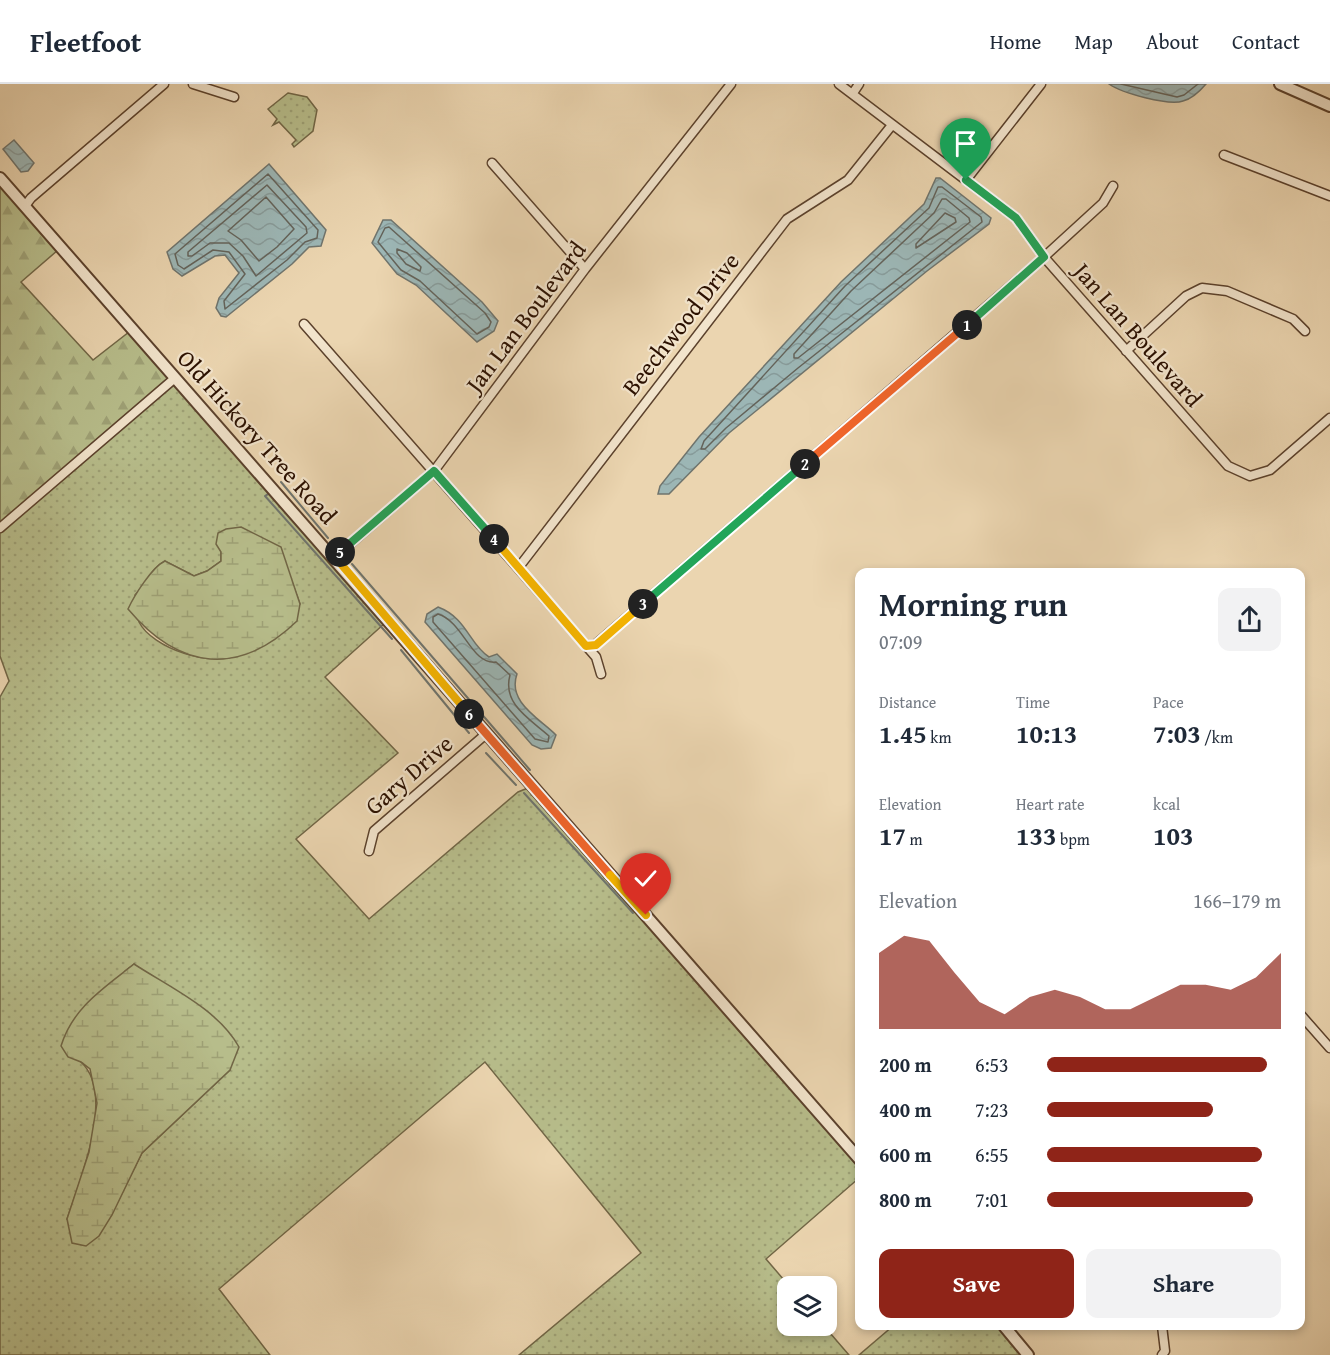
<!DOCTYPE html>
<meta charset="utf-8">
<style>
body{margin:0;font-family:"Gentium Book Plus",serif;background:#f2f2f3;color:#1f2937;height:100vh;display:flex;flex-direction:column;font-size:22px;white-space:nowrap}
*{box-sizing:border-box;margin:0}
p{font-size:20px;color:#747a83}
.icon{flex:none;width:33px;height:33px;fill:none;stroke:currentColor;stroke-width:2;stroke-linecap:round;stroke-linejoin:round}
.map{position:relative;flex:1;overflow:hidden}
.sheet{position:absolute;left:855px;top:484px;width:450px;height:762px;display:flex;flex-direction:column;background:#fff;border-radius:12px;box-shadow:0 3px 9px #0003}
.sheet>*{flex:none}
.controls{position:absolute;left:777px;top:1192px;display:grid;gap:12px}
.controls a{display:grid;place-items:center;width:60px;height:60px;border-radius:12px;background:#fff;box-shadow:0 3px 9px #0003;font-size:30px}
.pin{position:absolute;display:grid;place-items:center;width:51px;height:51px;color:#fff;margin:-62px -26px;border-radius:50% 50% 50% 0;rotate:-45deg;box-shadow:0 0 6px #0007}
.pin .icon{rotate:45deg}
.km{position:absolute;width:30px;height:30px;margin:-15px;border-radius:50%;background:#222;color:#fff;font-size:16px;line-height:30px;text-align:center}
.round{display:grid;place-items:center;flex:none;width:63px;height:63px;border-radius:12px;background:#f2f2f3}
.headline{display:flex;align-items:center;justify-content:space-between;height:102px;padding:0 24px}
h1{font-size:33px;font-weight:700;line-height:45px}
.metrics{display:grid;grid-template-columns:repeat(3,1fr);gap:9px;height:102px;padding:6px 24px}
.metrics div{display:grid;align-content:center}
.metrics b{font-size:26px;font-weight:700}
.metrics small{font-size:16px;font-weight:400}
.metrics p{font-size:16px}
.chart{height:168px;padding:12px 24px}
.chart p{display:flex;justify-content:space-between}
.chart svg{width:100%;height:108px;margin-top:6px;fill:#8f2418;opacity:.7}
.button{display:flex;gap:12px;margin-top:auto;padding:12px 24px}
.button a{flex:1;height:69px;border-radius:12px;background:#8f2418;color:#fff;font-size:24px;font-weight:700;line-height:69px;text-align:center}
.button a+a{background:#f2f2f3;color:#1f2937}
ul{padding:0 24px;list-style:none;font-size:20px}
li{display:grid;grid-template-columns:96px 72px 1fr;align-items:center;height:45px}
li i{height:15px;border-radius:8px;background:#8f2418}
header{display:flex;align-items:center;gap:36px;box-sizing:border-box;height:84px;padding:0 30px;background:#fff;border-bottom:2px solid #e0e1e3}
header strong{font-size:28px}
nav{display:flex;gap:33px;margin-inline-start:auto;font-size:21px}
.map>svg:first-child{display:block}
.grass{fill:url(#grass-dots);stroke:#716646;stroke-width:1.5;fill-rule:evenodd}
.forest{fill:url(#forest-firs);stroke:#716646;stroke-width:1.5}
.wetland{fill:url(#wetland-marsh);stroke:#716646;stroke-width:1.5}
.water{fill:url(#water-waves);stroke:#6f746d;stroke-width:1.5}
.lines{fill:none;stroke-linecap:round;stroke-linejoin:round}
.shore{stroke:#64635a;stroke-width:1.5}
.stream{stroke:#6f746d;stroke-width:2}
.minor-casing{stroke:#5b412c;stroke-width:11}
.tertiary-casing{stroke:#5b412c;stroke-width:14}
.minor{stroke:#f2e4cc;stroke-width:8}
.tertiary{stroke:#f2e4cc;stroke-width:10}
.split-1-casing{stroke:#fff;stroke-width:12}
.split-2-casing{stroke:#fff;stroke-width:12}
.split-3-casing{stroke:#fff;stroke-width:12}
.split-4-casing{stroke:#fff;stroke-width:12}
.split-5-casing{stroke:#fff;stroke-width:12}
.split-6-casing{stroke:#fff;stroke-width:12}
.split-7-casing{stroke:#fff;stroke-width:12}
.split-8-casing{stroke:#fff;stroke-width:12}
.split-1{stroke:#22a559;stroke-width:8}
.split-2{stroke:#f0652b;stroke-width:8}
.split-3{stroke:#22a559;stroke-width:8}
.split-4{stroke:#f5b400;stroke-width:8}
.split-5{stroke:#22a559;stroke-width:8}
.split-6{stroke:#f5b400;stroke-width:8}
.split-7{stroke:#f0652b;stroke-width:8}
.split-8{stroke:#f5b400;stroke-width:8}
.labels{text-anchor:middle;stroke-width:4.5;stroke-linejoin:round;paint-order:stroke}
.street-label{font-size:24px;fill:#2b1000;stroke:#f2e4cc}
</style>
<header>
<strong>Fleetfoot</strong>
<nav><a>Home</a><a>Map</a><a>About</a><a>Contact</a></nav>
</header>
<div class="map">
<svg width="1330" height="1271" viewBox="0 0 1330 1271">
<defs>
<pattern id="grass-dots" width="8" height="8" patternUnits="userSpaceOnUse" patternTransform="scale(1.5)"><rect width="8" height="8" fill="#b7bd8b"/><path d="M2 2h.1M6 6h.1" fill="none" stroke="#9ea176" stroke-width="1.8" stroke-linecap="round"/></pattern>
<pattern id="forest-firs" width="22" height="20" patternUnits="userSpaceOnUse" patternTransform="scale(1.5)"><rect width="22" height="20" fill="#b7bd8b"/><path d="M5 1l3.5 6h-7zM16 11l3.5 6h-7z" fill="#9ea176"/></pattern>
<pattern id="wetland-marsh" width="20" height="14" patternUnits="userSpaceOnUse" patternTransform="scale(1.5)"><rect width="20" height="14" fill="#b7bd8b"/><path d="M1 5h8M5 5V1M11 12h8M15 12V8" fill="none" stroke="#9ea176"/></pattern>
<pattern id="water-waves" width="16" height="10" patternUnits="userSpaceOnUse" patternTransform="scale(1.5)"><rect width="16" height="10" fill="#9cb6b5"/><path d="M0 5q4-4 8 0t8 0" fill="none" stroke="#879b9a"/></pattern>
</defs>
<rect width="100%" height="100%" fill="#ebd5b0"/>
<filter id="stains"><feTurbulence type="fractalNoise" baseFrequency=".00333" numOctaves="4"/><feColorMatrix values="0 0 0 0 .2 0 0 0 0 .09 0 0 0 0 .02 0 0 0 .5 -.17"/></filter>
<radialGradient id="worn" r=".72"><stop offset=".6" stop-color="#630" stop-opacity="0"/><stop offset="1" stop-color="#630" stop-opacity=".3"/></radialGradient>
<path class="grass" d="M288,9L307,13L317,26L313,47L294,63L292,60L296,56L279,38L273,41L277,35L268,25Z
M170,294L385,539L325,593L398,669L296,755L369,835L518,708L528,704L859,1082V1094L766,1175L790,1203H788V1242H824L849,1271H519L641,1169L485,978L219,1205L270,1271H0V613L9,597L0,572V439ZM221,468L291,495L300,520C280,536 261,557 239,570C213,585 152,564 139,538C136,531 136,519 135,511C146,500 151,484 165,477L194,492L207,487L221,477ZM134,880L230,986L142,1069L110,1133L67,1135C80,1096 116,1010 81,978L125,887Z
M893,1242H998L1023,1271H859Z"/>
<path class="forest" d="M0,99L58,166L21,198L93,276L129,248L170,294L0,439Z"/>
<path class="wetland" d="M241,443L281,463L300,520L297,537C239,593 179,586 128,525C134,512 152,483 165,477L194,492L207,487L221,477V468L216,460L218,449L226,445Z
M134,880C169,903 218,925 239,963L230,986L142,1069L112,1131L99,1152L86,1162L72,1159L67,1135L89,1068L97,1019L90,985L81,978L68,973L61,962C73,923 104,904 134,880Z"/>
<path class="water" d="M1109,0H1206C1200,7 1192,15 1183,17C1169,22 1121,9 1109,0Z
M14,56L34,79L28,87L21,88L3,65Z
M269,80L326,146L321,162L309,163L292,180L226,233L221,232L216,224L219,214L239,189L225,171L215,172L182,192L173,185L167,168Z
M936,94H940L991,134L989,140L927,187L729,349L669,410H658L660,402L699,353L841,198L924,120Z
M383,136H391L482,218L498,237L494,247L477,258L416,201L397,190L372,159Z
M438,523C467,534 469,560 489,573L497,570L517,590C507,618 539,634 556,651L551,664L541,665L532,661L425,538L427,530Z"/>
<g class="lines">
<path class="shore" d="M1121,0L1177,13L1184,11L1198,0
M268,90L318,146L317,154L305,158L287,176L225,225L224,217L245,190L229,168L213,166L184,185L178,181L175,170Z
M267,101L306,143L307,149L256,192L243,172L229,159H210L192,172H188V168Z
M938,103H942L981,133L982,138L798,284L726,344L705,365H701L704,357L845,202L929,124Z
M266,113L294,145L277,163L259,177L241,156L228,147Z
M942,115H946L969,134L970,138L798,274H794V270L851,207L934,129Z
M945,129L955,134L956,138L916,164V160Z
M389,143L485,229L491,238L489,243L477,250L420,197L401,186L378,158L385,144Z
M397,165L407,169L421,183L420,187L406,180L397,169Z
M438,530C464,538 471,581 496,578L510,591C502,620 530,635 549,652L548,658L535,655L433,538V533Z"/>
<path class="stream" d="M281,398L328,454
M268,410L265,412L392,555
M352,480L530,686
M401,566L469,649
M486,669L516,701
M524,709L633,829"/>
<g class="minor-casing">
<path id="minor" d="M193,0L234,13
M839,0L1016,134L1044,173L1228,382L1250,392L1270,386L1330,334
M853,9L859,0
M1224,71L1330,112
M492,79L585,185
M966,96L1041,0
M25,122L31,114L164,0
M304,240L596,573L601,590
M1126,267L1186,212L1202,204L1227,207L1293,235L1305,247
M0,444L175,294
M335,473L434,387L585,185L731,0
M519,483L787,135L848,96L892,41
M586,562L595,561L1044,173L1103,119L1113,102
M369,767L374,747L486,650
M1300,930L1330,964
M1162,1242L1165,1267L1162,1271"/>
</g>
<g class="tertiary-casing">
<path id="tertiary" d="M1280,0L1330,22
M0,94C287,420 574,747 860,1076
M1004,1242L1028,1271"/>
</g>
<use href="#minor" class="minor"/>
<use href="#tertiary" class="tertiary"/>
</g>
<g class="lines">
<g class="split-1-casing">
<path id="split-1" d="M966,96L1016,134L1044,173L967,241"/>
</g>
<g class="split-2-casing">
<path id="split-2" d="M805,380L967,241"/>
</g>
<g class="split-3-casing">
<path id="split-3" d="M643,520L805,380"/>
</g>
<g class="split-4-casing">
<path id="split-4" d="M494,455L586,562L596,561L643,520"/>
</g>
<g class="split-5-casing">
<path id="split-5" d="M340,468L434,387L494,455"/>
</g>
<g class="split-6-casing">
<path id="split-6" d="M340,468L335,473L469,630"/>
</g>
<g class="split-7-casing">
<path id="split-7" d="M469,630L610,791"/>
</g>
<g class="split-8-casing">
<path id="split-8" d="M610,791L646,831"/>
</g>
<use href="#split-1" class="split-1"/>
<use href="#split-2" class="split-2"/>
<use href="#split-3" class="split-3"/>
<use href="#split-4" class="split-4"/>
<use href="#split-5" class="split-5"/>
<use href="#split-6" class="split-6"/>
<use href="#split-7" class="split-7"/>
<use href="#split-8" class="split-8"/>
</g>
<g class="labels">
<g class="street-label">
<text transform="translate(526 233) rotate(-53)" y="8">Jan Lan Boulevard</text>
<text transform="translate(681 240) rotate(-52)" y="8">Beechwood Drive</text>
<text transform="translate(1138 251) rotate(49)" y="8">Jan Lan Boulevard</text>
<text transform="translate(257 353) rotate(48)" y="8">Old Hickory Tree Road</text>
<text transform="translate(409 691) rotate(-41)" y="8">Gary Drive</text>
</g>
</g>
<rect width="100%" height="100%" filter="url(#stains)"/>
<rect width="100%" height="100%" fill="url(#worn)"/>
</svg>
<div class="controls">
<a><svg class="icon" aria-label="layers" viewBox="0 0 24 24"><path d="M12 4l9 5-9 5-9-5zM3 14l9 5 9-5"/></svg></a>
</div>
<div class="pin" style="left:966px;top:96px;background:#1e9e55"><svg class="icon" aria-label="arrive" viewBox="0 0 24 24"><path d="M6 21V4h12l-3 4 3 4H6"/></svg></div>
<div class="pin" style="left:646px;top:831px;background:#d93025"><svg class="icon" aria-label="check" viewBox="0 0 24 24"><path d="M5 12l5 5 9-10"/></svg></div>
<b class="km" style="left:967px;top:241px">1</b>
<b class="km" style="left:805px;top:380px">2</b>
<b class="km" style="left:643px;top:520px">3</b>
<b class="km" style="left:494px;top:455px">4</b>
<b class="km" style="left:340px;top:468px">5</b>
<b class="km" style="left:469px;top:630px">6</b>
<section class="sheet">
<div class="headline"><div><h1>Morning run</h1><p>07:09</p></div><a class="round"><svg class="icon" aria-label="share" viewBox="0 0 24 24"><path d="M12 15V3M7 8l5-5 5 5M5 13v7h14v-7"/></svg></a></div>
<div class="metrics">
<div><p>Distance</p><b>1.45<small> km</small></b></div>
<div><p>Time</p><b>10:13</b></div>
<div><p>Pace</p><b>7:03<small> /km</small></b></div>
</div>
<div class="metrics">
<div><p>Elevation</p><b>17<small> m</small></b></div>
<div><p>Heart rate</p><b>133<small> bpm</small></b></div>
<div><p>kcal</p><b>103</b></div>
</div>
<div class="chart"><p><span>Elevation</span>166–179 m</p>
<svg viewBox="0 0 160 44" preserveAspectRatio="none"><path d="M0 44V13L10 6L20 8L30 21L40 33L50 38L60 31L70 28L80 31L90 36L100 36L110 31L120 26L130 26L140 28L150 23L160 13V44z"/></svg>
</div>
<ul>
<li><b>200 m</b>6:53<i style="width:94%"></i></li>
<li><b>400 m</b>7:23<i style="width:71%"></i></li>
<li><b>600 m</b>6:55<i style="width:92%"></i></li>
<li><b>800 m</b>7:01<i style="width:88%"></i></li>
</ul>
<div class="button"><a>Save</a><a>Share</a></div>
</section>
</div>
